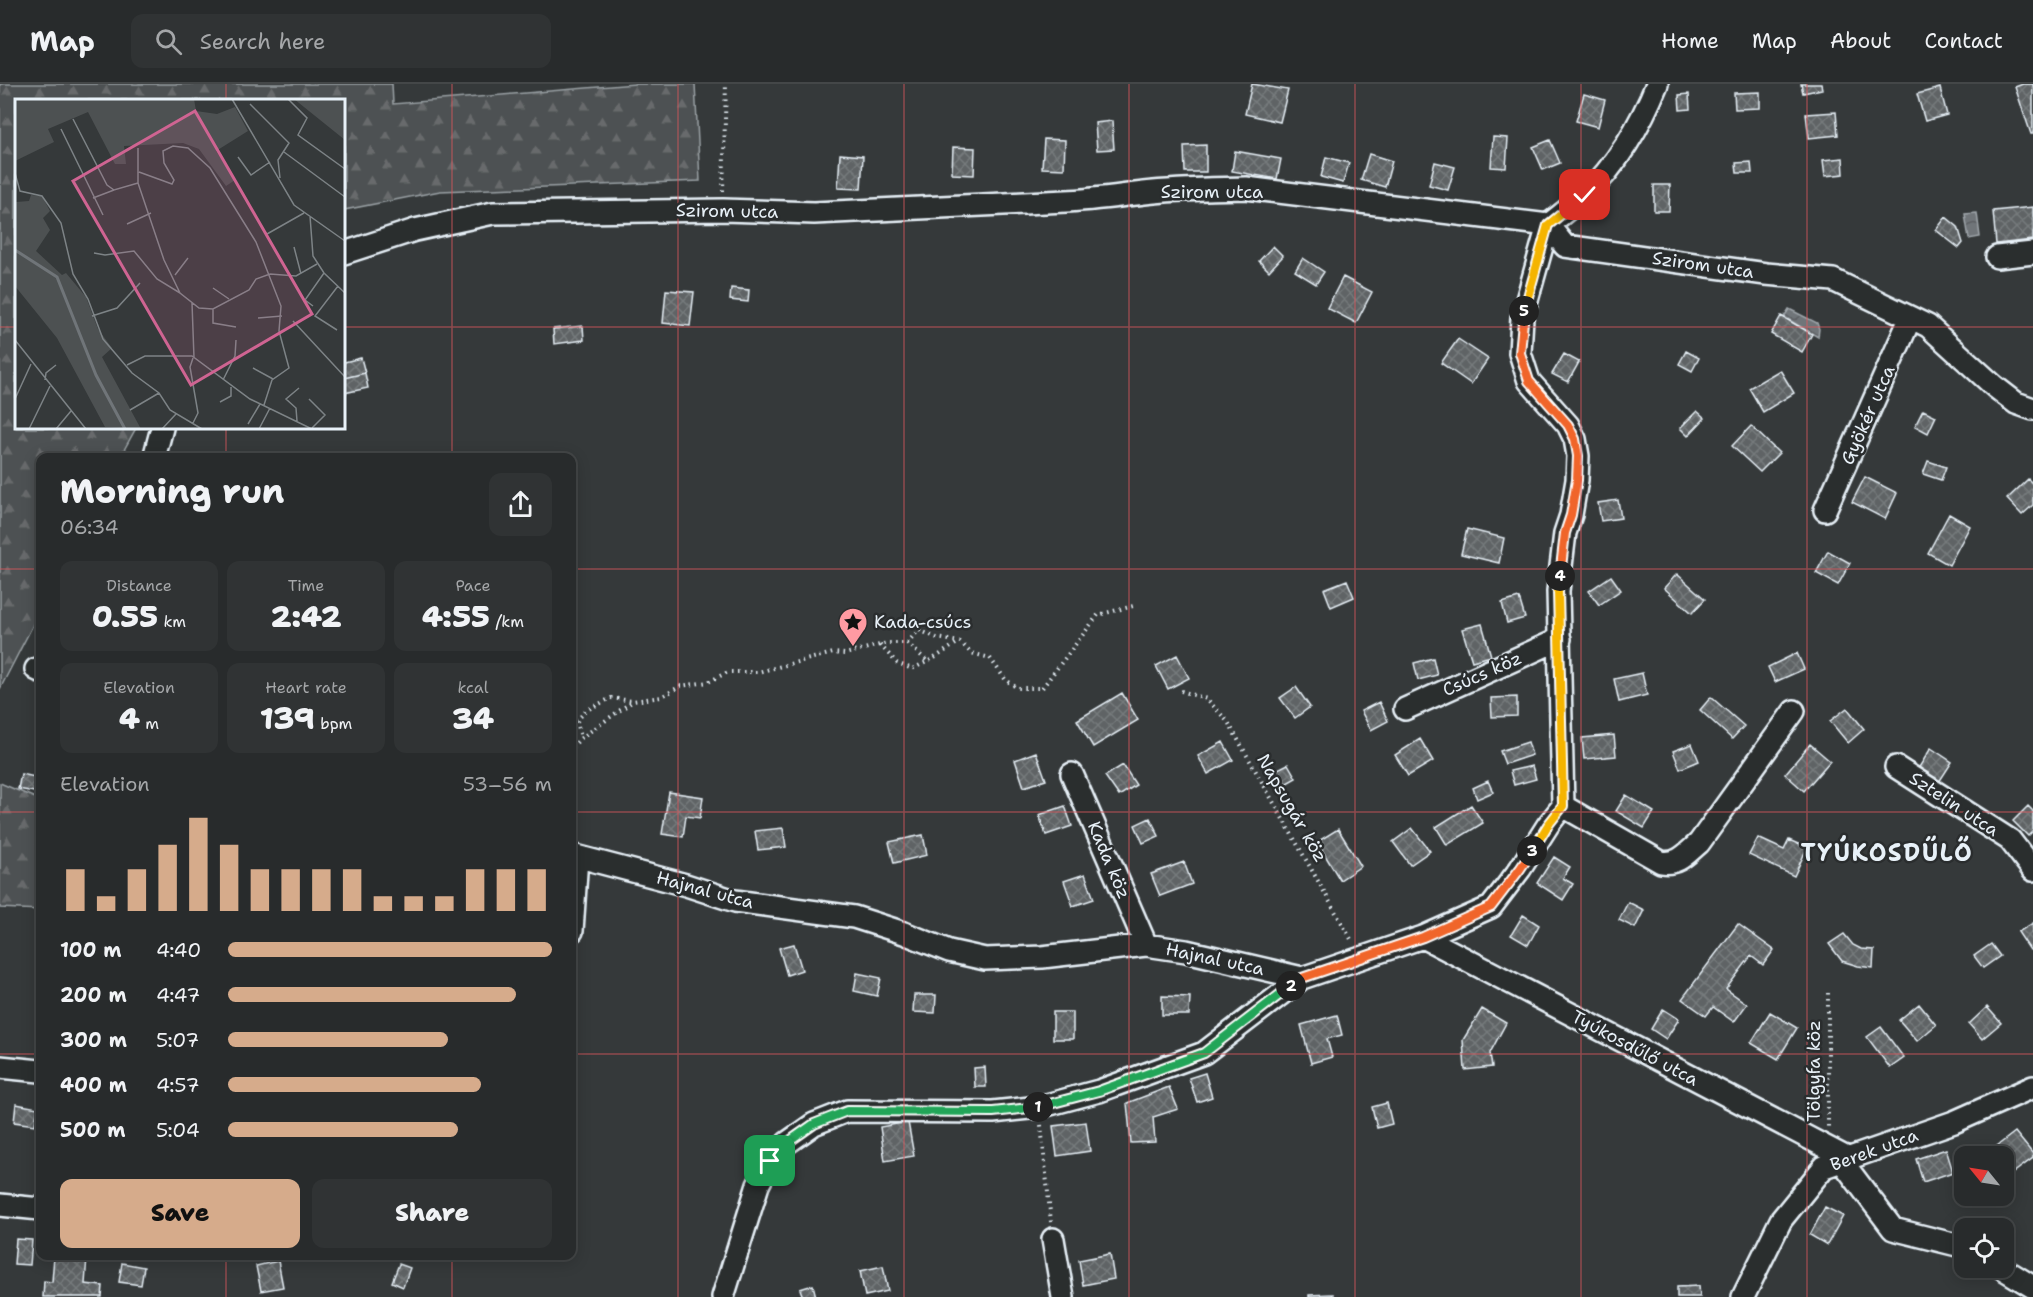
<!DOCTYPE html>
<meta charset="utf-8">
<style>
body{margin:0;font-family:"Shantell Sans",sans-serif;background:#303334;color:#f1f3f6;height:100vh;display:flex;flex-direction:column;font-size:22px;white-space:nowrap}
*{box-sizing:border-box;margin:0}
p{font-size:20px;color:#a5a7a9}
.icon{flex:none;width:33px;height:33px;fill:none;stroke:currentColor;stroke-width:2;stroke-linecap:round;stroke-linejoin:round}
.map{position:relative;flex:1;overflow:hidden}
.sheet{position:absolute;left:36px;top:369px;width:540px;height:807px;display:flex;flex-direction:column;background:#282b2c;border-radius:12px;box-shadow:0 3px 15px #0003,0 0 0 2px #444748}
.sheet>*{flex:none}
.needle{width:39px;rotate:300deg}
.controls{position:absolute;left:1954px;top:1062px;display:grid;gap:12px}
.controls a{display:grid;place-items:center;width:60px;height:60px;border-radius:12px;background:#282b2c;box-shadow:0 3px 15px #0003,0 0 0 2px #444748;font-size:30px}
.pin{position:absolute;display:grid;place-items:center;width:51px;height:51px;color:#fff;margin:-26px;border-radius:12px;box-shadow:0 3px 9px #0006}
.km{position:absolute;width:30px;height:30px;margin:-15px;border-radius:50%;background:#222;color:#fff;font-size:16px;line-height:30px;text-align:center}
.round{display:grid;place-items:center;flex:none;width:63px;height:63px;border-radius:12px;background:#303334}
.head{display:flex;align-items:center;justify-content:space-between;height:102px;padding:0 24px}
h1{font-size:33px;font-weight:800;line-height:45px}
.metrics{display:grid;grid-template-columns:repeat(3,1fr);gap:9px;height:102px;padding:6px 24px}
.metrics div{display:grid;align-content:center;border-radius:12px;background:#303334;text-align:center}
.metrics b{font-size:30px;font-weight:800}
.metrics small{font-size:16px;font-weight:400}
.metrics p{font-size:16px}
.chart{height:168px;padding:12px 24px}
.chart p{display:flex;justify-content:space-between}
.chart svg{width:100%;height:108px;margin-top:6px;stroke:#d6ab8b;stroke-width:6}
.cta{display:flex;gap:12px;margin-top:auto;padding:12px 24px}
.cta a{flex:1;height:69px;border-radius:12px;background:#d6ab8b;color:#111;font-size:24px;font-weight:800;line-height:69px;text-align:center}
.cta a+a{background:#303334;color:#f1f3f6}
ul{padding:0 24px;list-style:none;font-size:20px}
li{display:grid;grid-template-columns:96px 72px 1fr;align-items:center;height:45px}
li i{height:15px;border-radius:8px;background:#d6ab8b}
header{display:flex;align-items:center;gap:36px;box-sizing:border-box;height:84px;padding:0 30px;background:#282b2c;border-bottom:2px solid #444748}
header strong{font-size:28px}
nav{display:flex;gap:33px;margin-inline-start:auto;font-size:21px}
.search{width:420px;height:54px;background:#303334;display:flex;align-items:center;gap:15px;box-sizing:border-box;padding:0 21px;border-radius:12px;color:#a5a7a9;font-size:22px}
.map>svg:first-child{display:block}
.forest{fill:url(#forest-firs);stroke:#9aa1a5;stroke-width:1.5}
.water{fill:url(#water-waves);stroke:#a0a7ac;stroke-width:1.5}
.building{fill:url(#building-cross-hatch);stroke:#e8f1f8;stroke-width:1.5}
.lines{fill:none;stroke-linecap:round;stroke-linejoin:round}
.minor-casing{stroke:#e8f1f8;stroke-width:26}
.path{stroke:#e8f1f8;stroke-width:4;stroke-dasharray:1.5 4.5;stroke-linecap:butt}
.minor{stroke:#2a2d2e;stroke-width:21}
.split-1-casing{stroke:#fff;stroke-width:12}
.split-2-casing{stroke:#fff;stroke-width:12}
.split-3-casing{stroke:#fff;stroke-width:12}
.split-4-casing{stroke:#fff;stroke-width:12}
.split-5-casing{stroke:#fff;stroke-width:12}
.split-6-casing{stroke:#fff;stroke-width:12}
.split-1{stroke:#22a559;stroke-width:8}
.split-2{stroke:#22a559;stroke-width:8}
.split-3{stroke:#f0652b;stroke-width:8}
.split-4{stroke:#f5b400;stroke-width:8}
.split-5{stroke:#f0652b;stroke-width:8}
.split-6{stroke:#f5b400;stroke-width:8}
.grid{fill:none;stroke:#da5a5c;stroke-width:1.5;stroke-opacity:0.55}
.labels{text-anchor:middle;stroke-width:5;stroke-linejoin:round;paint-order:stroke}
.street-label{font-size:18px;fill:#e8f1f8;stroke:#2a2d2e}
.poi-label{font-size:18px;fill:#e8f1f8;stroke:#2a2d2e;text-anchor:start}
.district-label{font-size:24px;font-weight:bold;letter-spacing:1.5px;fill:#e8f1f8;stroke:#2a2d2e}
.inset-river{fill:none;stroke:#707579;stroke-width:3}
.inset-road{fill:none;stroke:#7d8386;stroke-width:1.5}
.view{fill:#cf6492;fill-opacity:0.15;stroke:#cf6492;stroke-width:3}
.inset-edge{fill:none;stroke:#e8f1f8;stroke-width:3}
</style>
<header>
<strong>Map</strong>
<div class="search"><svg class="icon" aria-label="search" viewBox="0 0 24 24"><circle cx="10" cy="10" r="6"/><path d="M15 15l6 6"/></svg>Search here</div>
<nav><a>Home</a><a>Map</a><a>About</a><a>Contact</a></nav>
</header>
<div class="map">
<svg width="2033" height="1213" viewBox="0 0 2033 1213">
<defs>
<pattern id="forest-firs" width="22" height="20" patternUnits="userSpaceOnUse" patternTransform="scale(1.5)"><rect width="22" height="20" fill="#4d5152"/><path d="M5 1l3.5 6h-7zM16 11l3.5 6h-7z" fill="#676a6c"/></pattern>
<pattern id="water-waves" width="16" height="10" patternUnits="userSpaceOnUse" patternTransform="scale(1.5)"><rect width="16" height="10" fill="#707579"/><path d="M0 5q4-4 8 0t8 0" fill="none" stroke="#5b5e62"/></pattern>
<pattern id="building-cross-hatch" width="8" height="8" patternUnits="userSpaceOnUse" patternTransform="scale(1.5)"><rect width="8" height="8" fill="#5f6365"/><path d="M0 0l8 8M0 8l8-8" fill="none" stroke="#767a7c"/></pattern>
</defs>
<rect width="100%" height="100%" fill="#35393a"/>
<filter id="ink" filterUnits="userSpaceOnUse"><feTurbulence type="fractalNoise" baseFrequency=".0167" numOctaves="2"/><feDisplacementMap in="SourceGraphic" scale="12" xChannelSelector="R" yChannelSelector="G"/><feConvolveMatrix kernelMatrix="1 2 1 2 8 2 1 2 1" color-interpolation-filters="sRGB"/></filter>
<g filter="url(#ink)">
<path class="forest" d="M0,0H392L393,20L635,0H695L700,97L440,107L344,126V16H16V344H136L120,373L40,374V527L0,605Z
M0,699L40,716V826L0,824Z"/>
<path class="water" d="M1977,129L1980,153L1969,155L1965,130Z
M1789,225L1817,239L1819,245L1818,253L1784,233Z"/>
<path class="building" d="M1252,0L1288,6L1280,38L1245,30Z
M1801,0H1821L1822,5L1803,9Z
M2023,0H2033V50H2031L2015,3Z
M1940,4L1947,31L1925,37L1917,10Z
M1760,8V24L1735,25L1734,9Z
M1584,10L1605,16L1598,43L1576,37Z
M1689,10L1690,25L1680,26L1679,11Z
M1836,28L1838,51L1809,54L1806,30Z
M1112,37L1114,65L1097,66L1095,39Z
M1493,53L1508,54L1506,84L1491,83Z
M1044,55L1065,56L1064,85L1042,84Z
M1550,56L1560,79L1543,86L1533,63Z
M1206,61V88H1185L1184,62Z
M953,63L975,64L974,91L952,90Z
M1235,67L1281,75L1277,95L1232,87Z
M840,70L863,72L861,105L838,104Z
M1369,70L1392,77L1385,103L1361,96Z
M1326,73L1349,79L1343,99L1321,93Z
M1843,74L1844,90L1825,92L1823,76Z
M1435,78L1455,83L1448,106L1429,101Z
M1751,78L1752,89H1737L1736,79Z
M1654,101H1670L1669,127H1654Z
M2033,123V156L1996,160L1993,127Z
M1946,133L1958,143L1963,159L1959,164L1936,146Z
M1273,162L1283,172L1269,187L1259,177Z
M1303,174L1324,188L1316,200L1295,187Z
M1343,193L1372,208L1356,239L1327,224Z
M731,204L749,206L748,218L730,216Z
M666,206L694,208L690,242L663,239Z
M1781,232L1812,250L1802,268L1771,250Z
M583,242L584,256L554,260L553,245Z
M1458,255L1488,275L1471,300L1441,279Z
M1686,267L1699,274L1692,287L1679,280Z
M1564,270L1579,278L1568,298L1552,290Z
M361,274L365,289L344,294V278Z
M1780,286L1794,309L1763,328L1749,304Z
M365,289L368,304L344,309V294Z
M1923,326L1936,332L1928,349L1915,342Z
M1697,327L1705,334L1688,352L1680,344Z
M1751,342L1779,369L1760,388L1732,362Z
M1928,377L1946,383L1941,396L1923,390Z
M1865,393L1897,409L1885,435L1852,418Z
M2028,395L2033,400V421L2022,431L2007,415Z
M1618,416L1621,434L1601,437L1598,419Z
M1949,430L1970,442L1949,481L1928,469Z
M1467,445L1504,454L1499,479L1461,470Z
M1828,467L1850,479L1838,501L1816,489Z
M1677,490L1705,515L1692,529L1664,504Z
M1611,492L1621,506L1599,521L1589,507Z
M1347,496L1354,513L1331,523L1324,505Z
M1519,514L1525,534L1507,539L1502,519Z
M1482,540L1491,572L1472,577L1462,545Z
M1797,569L1804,585L1775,598L1768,583Z
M1177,571L1189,594L1168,605L1156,582Z
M1433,574L1437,591L1418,596L1414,579Z
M1642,589L1647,611L1619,618L1614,595Z
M1296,603L1310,623L1295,634L1280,614Z
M1122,609L1138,636L1093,663L1077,636Z
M1517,613V632L1492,633L1491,614Z
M1711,613L1744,642L1732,655L1700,626Z
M1379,618L1388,637L1371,646L1361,627Z
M1847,624L1864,645L1848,659L1830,637Z
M1614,651L1616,672L1584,675L1582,654Z
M1420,655L1433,677L1408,692L1395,671Z
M1223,658L1233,676L1208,690L1198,672Z
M1528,658L1532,671L1505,680L1500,667Z
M1692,660L1699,677L1680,685L1673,667Z
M1810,660L1830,677L1804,707L1785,690Z
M1931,664L1952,678L1939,698L1918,685Z
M1036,668L1046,696L1024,703L1015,676Z
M1288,680L1296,694L1280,703L1272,688Z
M1123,681L1136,701L1119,712L1105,692Z
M1532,682L1536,695L1514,701L1510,687Z
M21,690L40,694V709L18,705Z
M1488,697L1493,708L1477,715L1473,704Z
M669,708L703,713L700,734L686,732L683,753L662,750Z
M1626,711L1654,728L1644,744L1616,727Z
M1471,721L1483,739L1447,761L1436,743Z
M1065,722L1072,742L1046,751L1039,731Z
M2028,722L2033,727V747L2028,752L2013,737Z
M1150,734L1159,752L1143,759L1135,741Z
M783,744L786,763L758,766L755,747Z
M1412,744L1430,767L1410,781L1393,758Z
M1338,745L1361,782L1340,796L1317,758Z
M923,751L927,771L894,779L889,758Z
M1758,754L1784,766L1789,756L1807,764L1794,792L1749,771Z
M1554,773L1570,783L1563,794L1573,800L1563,816L1537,799Z
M1184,778L1192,800L1160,812L1151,790Z
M1085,790L1094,815L1073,822L1064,797Z
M1628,818L1644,826L1635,844L1619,836Z
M1523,831L1539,841L1528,861L1511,851Z
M2033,839V864L2030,866L2018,848Z
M1738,840L1774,866L1763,881L1751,872L1726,905L1747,920L1734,938L1713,923L1706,932L1682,915Z
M1844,850L1853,861L1861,865L1874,866L1873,884L1858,882L1842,877L1829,860Z
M794,860L802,886L787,891L779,864Z
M1991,860L2000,872L1983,884L1974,872Z
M857,889L881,894L877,912L854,907Z
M914,911H936L935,929L913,928Z
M1162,912L1190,913L1189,931H1162Z
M1919,920L1936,941L1917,957L1899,936Z
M1987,923L2001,939L1982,955L1969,940Z
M1482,925L1506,939L1490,969L1492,983L1465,986L1463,956Z
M1663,925L1679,935L1666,955L1651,945Z
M1053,928H1073V955H1053Z
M1770,928L1797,944L1778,975L1751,959Z
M1337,931L1342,951L1327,955L1332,973L1311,979L1301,941Z
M1881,943L1904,974L1890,984L1867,953Z
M985,983L986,1003H975L974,984Z
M1205,989L1212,1013L1197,1018L1189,994Z
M1169,1003L1178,1025L1153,1033L1155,1058L1131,1059L1127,1019Z
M1387,1019L1392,1040L1377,1044L1372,1023Z
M16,1020L38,1024L35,1041L14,1038Z
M908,1038L914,1072L885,1077L880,1043Z
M1086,1038L1090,1067L1057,1072L1053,1042Z
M2015,1048L2033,1070V1074L2013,1089L2004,1078V1072H1999L1993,1065Z
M1946,1065L1953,1088L1923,1098L1916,1075Z
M1825,1123L1843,1132L1827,1161L1810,1151Z
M16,1155L32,1156L30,1181L14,1180Z
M1110,1170L1114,1195L1083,1201L1079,1176Z
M54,1172H87L85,1200L103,1202L102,1213H43L44,1197L52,1198Z
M278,1177L283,1203L261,1207L256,1182Z
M122,1179L144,1183L141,1201L119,1198Z
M399,1180L410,1184L403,1203L392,1198Z
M883,1182L888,1207L865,1212L860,1187Z
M813,1201L816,1213H803L800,1205Z
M1699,1202L1700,1213H1677V1203Z
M1333,1210V1213H1309V1211Z"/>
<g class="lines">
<g class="minor-casing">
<path id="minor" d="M1548,141C1560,132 1572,122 1584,112C1616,83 1641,40 1657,0
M344,169L415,146L493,129L723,126L814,129L1066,117C1092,116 1118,112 1144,109C1178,105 1212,105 1246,104L1548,141L1565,162L1766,190L1833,196L1928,242L1994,302L2016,319L2033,325
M1997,173L2033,169
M154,374L162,344
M1825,426L1910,235
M36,585L40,587
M1405,625L1560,555
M1896,683L2010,756L2033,786
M1072,690L1146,861
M1563,722L1661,778C1678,781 1686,770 1699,759L1794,627
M572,771L686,801L735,817L854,833L904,849L949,867L985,875L1042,873L1146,861L1186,867L1302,894L1423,853L1491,823L1520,785L1548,741L1563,722L1558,507L1565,449L1571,431L1577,396L1578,372L1575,355L1568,341L1529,297L1520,269L1522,234L1548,141
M572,847L577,773
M1423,853L1847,1074
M0,983L40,987
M1841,1076L1893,1145L1965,1163
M0,1121L40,1125
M1053,1155L1063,1213
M2002,1184L2033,1203
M723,1213L758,1101L770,1078L787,1059L814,1040L847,1027L993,1028L1039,1023L1099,1007L1204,969L1302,894
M1743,1213L1781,1136L1824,1083L1954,1038L2033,1003"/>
</g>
<path class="path" d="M723,107L726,0
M907,559L928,578
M880,561L897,579L912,585L933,575L959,558
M1181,607L1207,615L1228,638L1352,857
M577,637L581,654
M572,641L587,626L611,614L633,617L661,613L681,602L708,598L728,588H758L833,569L845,570L887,559H907L919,546L937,554L960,558L971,569L990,574L1005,595L1017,604H1042L1098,531L1137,521
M572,663L581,654L633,617
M1828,909V1043
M1041,1041L1051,1138"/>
<use href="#minor" class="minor"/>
</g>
</g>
<g class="lines" filter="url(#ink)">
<g class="split-1-casing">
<path id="split-1" d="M770,1077L787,1059L814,1040L847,1027L993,1028L1038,1023"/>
</g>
<g class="split-2-casing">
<path id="split-2" d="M1038,1023L1099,1007L1204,969L1291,902"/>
</g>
<g class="split-3-casing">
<path id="split-3" d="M1291,902L1302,894L1423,853L1491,823L1520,785L1532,767"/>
</g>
<g class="split-4-casing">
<path id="split-4" d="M1532,767L1548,741L1563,722L1558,507L1560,492"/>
</g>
<g class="split-5-casing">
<path id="split-5" d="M1524,227L1520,269L1529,297L1568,341L1575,355L1578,372L1577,396L1571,431L1565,449L1560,492"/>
</g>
<g class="split-6-casing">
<path id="split-6" d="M1524,227L1548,141L1585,111"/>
</g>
<use href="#split-1" class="split-1"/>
<use href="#split-2" class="split-2"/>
<use href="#split-3" class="split-3"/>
<use href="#split-4" class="split-4"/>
<use href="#split-5" class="split-5"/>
<use href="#split-6" class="split-6"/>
</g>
<path class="grid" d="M226,0V16M452,0V374M678,0V1213M904,0V1213M1129,0V1213M1355,0V1213M1581,0V1213M1807,0V1213M0,243H16M344,243H2033M226,344V374M0,485H40M572,485H2033M0,728H40M572,728H2033M0,970H40M572,970H2033M226,1172V1213M452,1172V1213"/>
<defs>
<g id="sight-pin" transform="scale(1.5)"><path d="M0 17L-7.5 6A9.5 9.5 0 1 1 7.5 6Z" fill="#ff9aa2" stroke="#2a2d2e"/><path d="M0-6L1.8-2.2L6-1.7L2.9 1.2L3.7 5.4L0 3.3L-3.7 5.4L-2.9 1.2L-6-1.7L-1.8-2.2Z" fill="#111"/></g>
</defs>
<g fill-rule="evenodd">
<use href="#sight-pin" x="853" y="538"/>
</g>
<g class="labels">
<g class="street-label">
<text x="1212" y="114">Szirom utca</text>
<text transform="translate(727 127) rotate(1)" y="6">Szirom utca</text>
<text transform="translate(1703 181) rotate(8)" y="6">Szirom utca</text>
<text transform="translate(1868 331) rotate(-66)" y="6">Gyökér utca</text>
<text transform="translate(1482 590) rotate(-24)" y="6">Csúcs köz</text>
<text transform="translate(1954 720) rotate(33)" y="6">Sztelin utca</text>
<text transform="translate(1292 724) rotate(60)" y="6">Napsugár köz</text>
<text transform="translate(1109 776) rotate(67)" y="6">Kada köz</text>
<text transform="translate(705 806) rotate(15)" y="6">Hajnal utca</text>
<text transform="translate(1215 875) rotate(12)" y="6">Hajnal utca</text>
<text transform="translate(1635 964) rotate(28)" y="6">Tyúkosdűlő utca</text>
<text transform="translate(1814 987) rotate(-90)" y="6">Tölgyfa köz</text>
<text transform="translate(1874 1066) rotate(-20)" y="6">Berek utca</text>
</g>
<g class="poi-label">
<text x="874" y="544">Kada-csúcs</text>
</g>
<g class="district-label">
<text x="1887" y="777">TYÚKOSDŰLŐ</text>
</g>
</g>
<g transform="translate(15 15)">
<rect width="330" height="330" fill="#35393a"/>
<path d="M0,0H179L181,12L202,15L220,8L233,32L201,52L220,81L211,87L184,50L168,44L109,47L111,65H100L73,13L33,30L39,43L0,62ZM279,0H330V41ZM0,76L1,103L14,102L16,96L27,97L35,112L28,119L35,131L21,152L47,176L51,174L71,198L83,230L97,249L87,258L126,330L90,328L42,239L0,187Z" fill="#4d5152"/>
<path class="inset-river" d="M0,151L42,178L81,276L110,330"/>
<path class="inset-road" d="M217,0L279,106L330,142M273,0L292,19L283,36L330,70M235,5L274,44L263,61L265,79M58,20L92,86L99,91L123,84M46,30L88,116M269,53L330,98M223,58L236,76L255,63M124,73L157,85L159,81L149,64L148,52L158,47L173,49L195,69L241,143L266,207L264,232L274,269L257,281L249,306M0,74L5,92L27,97L46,124L58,175L73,200L88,240L117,274L144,294L155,311L187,330M123,84L149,161L165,194L184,209L198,210L234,191L241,180L255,175M123,84V49M78,99L99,91M295,117L298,157L309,174L330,194M112,125L136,114M252,135L289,114M279,148L286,175M79,154L90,156L119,152L142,180L165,194M255,175L281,177L302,165M160,176L173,159M198,189L214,200M177,204L179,259M298,207L290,201L309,174M198,210V224L221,228M77,217L102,209L125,184M243,219L267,217M278,222L330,278M322,231L300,217L323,187M0,241L71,330M112,266L130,257H177L235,300L297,330M238,269L258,280M30,281L31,274L41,266M208,281L220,257L221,241M0,300L16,265M294,300L310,316L297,329M205,303L216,297V288M115,311L144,294M282,322L281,309L271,300L284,289M178,324L183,314L175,268L178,259M233,325L245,305M14,330L35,287M41,330L56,312M147,330L161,315M244,330L255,309"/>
<path class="view" d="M180,12L297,215L176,286L58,82Z"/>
<rect width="330" height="330" class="inset-edge"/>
</g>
</svg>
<div class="controls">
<a><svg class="needle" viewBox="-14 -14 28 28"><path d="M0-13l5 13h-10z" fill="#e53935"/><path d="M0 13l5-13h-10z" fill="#a5a7a9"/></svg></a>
<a><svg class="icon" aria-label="locate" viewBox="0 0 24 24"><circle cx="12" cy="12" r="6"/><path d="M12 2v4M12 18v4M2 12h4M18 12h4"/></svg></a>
</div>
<div class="pin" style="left:770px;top:1077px;background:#1e9e55"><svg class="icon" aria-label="arrive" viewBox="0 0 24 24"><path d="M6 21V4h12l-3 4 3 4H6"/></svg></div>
<div class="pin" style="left:1585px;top:111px;background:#d93025"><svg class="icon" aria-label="check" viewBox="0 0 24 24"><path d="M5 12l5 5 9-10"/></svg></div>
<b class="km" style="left:1038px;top:1023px">1</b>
<b class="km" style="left:1291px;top:902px">2</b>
<b class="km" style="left:1532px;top:767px">3</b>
<b class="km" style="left:1560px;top:492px">4</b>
<b class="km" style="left:1524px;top:227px">5</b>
<section class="sheet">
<div class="head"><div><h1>Morning run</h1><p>06:34</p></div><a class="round"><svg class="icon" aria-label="share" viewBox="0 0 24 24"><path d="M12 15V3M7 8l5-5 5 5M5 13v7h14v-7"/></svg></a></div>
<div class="metrics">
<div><p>Distance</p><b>0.55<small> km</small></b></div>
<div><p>Time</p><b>2:42</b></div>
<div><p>Pace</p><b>4:55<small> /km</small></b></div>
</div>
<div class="metrics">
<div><p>Elevation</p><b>4<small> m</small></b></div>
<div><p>Heart rate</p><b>139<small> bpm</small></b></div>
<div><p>kcal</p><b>34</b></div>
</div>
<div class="chart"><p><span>Elevation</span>53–56 m</p>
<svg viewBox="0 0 160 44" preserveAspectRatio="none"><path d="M5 44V27M15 44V38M25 44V27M35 44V17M45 44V6M55 44V17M65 44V27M75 44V27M85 44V27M95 44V27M105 44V38M115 44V38M125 44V38M135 44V27M145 44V27M155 44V27"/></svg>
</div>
<ul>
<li><b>100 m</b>4:40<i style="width:100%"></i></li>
<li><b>200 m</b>4:47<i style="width:89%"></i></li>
<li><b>300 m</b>5:07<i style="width:68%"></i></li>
<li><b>400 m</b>4:57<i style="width:78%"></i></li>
<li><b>500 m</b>5:04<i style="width:71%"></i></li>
</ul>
<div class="cta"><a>Save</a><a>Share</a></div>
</section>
</div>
